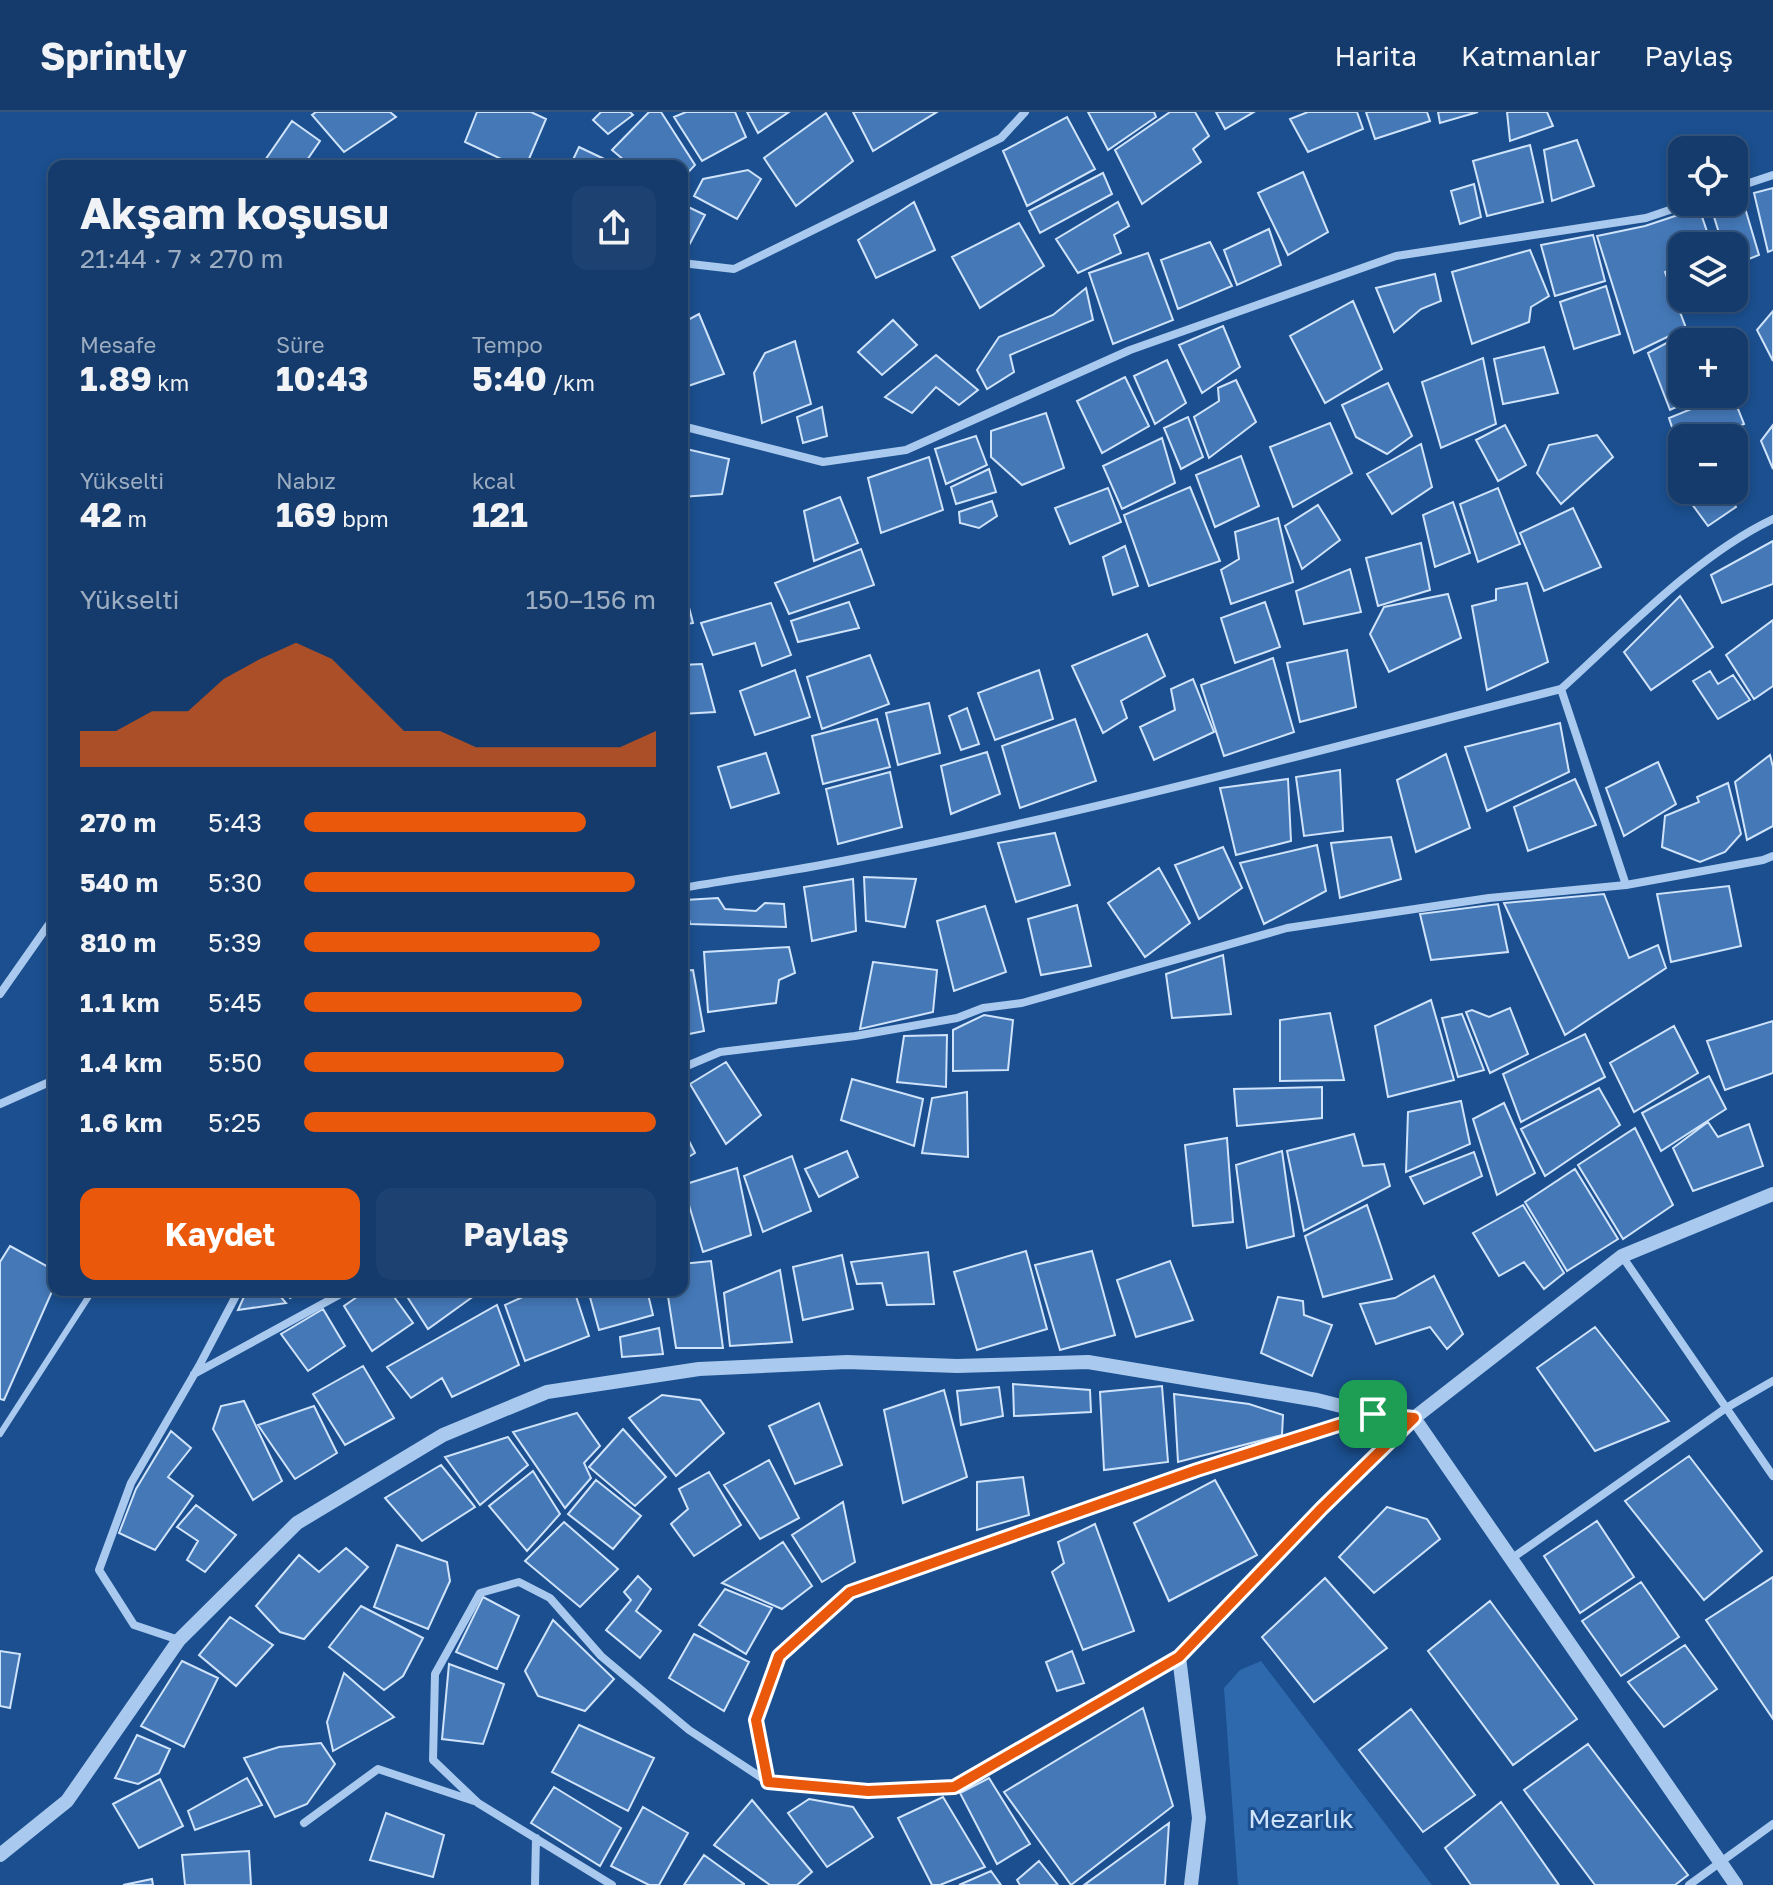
<!DOCTYPE html>
<html lang="tr">
<meta charset="utf-8">
<style>
body{margin:0;font-family:"Golos Text",sans-serif;background:#1d4271;color:#f1f3f6;height:100vh;display:flex;flex-direction:column;font-size:30px;white-space:nowrap}
*{box-sizing:border-box;margin:0}
p{font-size:26px;color:#9dadc1}
.icon{flex:none;width:44px;height:44px;fill:none;stroke:currentColor;stroke-width:2;stroke-linecap:round;stroke-linejoin:round}
.map{position:relative;flex:1;overflow:hidden}
.panel{position:absolute;left:48px;top:48px;width:640px;height:1136px;display:flex;flex-direction:column;background:#143b6b;border-radius:16px;box-shadow:0 4px 12px #0003,0 0 0 2px #33557e}
.panel>*{flex:none}
.fabs{position:absolute;left:1668px;top:24px;display:grid;gap:16px}
.fabs a{display:grid;place-items:center;width:80px;height:80px;border-radius:16px;background:#143b6b;box-shadow:0 4px 12px #0003,0 0 0 2px #33557e;font-size:40px}
.pin{position:absolute;display:grid;place-items:center;width:68px;height:68px;color:#fff;margin:-34px;border-radius:16px;box-shadow:0 4px 12px #0006}
.round{display:grid;place-items:center;flex:none;width:84px;height:84px;border-radius:16px;background:#1d4271}
.summary{display:flex;align-items:center;justify-content:space-between;height:136px;padding:0 32px}
h1{font-size:44px;font-weight:700;line-height:60px}
.metrics{display:grid;grid-template-columns:repeat(3,1fr);gap:12px;height:136px;padding:8px 32px}
.metrics div{display:grid;align-content:center}
.metrics b{font-size:34px;font-weight:700}
.metrics small{font-size:22px;font-weight:400}
.metrics p{font-size:22px}
.chart{height:224px;padding:16px 32px}
.chart p{display:flex;justify-content:space-between}
.chart svg{width:100%;height:144px;margin-top:8px;fill:#ea580c;opacity:.7}
.primary-button{display:flex;gap:16px;margin-top:auto;padding:16px 32px}
.primary-button a{flex:1;height:92px;border-radius:16px;background:#ea580c;color:#fff;font-size:32px;font-weight:700;line-height:92px;text-align:center}
.primary-button a+a{background:#1d4271;color:#f1f3f6}
ul{padding:0 32px;list-style:none;font-size:26px}
li{display:grid;grid-template-columns:128px 96px 1fr;align-items:center;height:60px}
li i{height:20px;border-radius:10px;background:#ea580c}
header{display:flex;align-items:center;gap:48px;box-sizing:border-box;height:112px;padding:0 40px;background:#143b6b;border-bottom:2px solid #33557e}
header strong{font-size:38px}
nav{display:flex;gap:44px;margin-inline-start:auto;font-size:28px}
.map>svg:first-child{display:block}
.green{fill:#2e69ad}
.building{fill:#4478b7;stroke:#cfe3fa;stroke-width:2}
.lines{fill:none;stroke-linecap:round;stroke-linejoin:round}
.service{stroke:#a9c9ee;stroke-width:6}
.minor{stroke:#a9c9ee;stroke-width:8}
.tertiary{stroke:#a9c9ee;stroke-width:14}
.route-casing{stroke:#fff;stroke-width:16}
.route{stroke:#ea580c;stroke-width:10}
.labels{text-anchor:middle;stroke-width:6;stroke-linejoin:round;paint-order:stroke}
.park-label{font-size:26px;fill:#cfe3fa;stroke:#1b4f8f}
</style>
<header>
<strong>Sprintly</strong>
<nav><a>Harita</a><a>Katmanlar</a><a>Paylaş</a></nav>
</header>
<div class="map">
<svg width="1773" height="1773" viewBox="0 0 1773 1773">
<rect width="100%" height="100%" fill="#1b4f8f"/>
<path class="green" d="M1261,1549L1432,1773H1238L1224,1576L1240,1558Z"/>
<path class="building" d="M316,0H390L396,5L344,40L312,3Z
M477,0H531L546,7L526,54H516L465,30Z
M601,0H630L633,3L608,22L593,8Z
M649,0H661L695,53L682,67V54H631L612,38Z
M686,0H735L746,25L702,49L674,5Z
M747,0H789L758,21Z
M853,0H937L873,39Z
M1088,0H1154L1156,5L1108,38Z
M1170,0H1195L1209,24L1193,37L1201,50L1142,92L1115,38Z
M1216,0H1254L1225,17Z
M1308,0H1357L1363,17L1308,40L1290,7Z
M1366,0H1427L1430,9L1375,27Z
M1438,0H1478L1440,11Z
M1507,0H1547L1553,14L1510,29Z
M826,1L853,49L796,94L764,46Z
M1067,5L1095,57L1027,94L1003,39Z
M292,9L320,29L303,54H261Z
M1577,28L1594,74L1552,89L1544,38Z
M1530,33L1543,90L1487,104L1473,49Z
M579,35L619,54H570Z
M748,58L761,67L737,107L694,84L703,67Z
M1303,60L1328,120L1288,143L1258,81Z
M1103,61L1112,82L1040,121L1029,99Z
M1474,72L1481,105L1460,112L1451,79Z
M1773,76V138L1768,140L1754,81Z
M1742,86L1759,143L1734,153V134H1723L1711,95Z
M914,90L935,138L876,166L858,128Z
M1118,90L1129,114L1114,123L1121,141L1078,161L1056,127Z
M682,92L705,103L687,137L682,135Z
M1699,96L1712,134H1682V153L1665,160L1686,216L1634,241L1597,124L1645,114Z
M1019,111L1044,154L980,196L952,145Z
M1269,117L1281,153L1237,173L1224,138Z
M1593,123L1605,169L1555,184L1541,133Z
M1210,130L1232,174L1178,197L1161,148Z
M1530,138L1549,184L1531,195L1529,210L1472,232L1452,160Z
M1148,141L1173,208L1113,232L1089,161Z
M1435,162L1441,189L1421,197L1394,220L1376,176Z
M1606,174L1620,222L1574,237L1560,190Z
M682,175L688,176L685,203L682,204Z
M1086,176L1093,208L1010,243L1014,260L987,277L977,258L999,225L1053,203Z
M1353,189L1382,257L1325,291L1290,224Z
M1773,199V249L1757,218Z
M699,202L724,262L682,276V211Z
M893,208L917,233L882,263L858,240Z
M1223,214L1240,255L1202,281L1179,233Z
M1672,228L1708,230H1682V282H1705L1670,298L1648,241Z
M795,229L811,292L762,311L754,261L765,241Z
M1544,235L1558,281L1503,292L1494,247Z
M936,243L978,278L959,293L936,275L912,301L885,285Z
M1483,246L1496,312L1441,336L1422,270Z
M1167,248L1186,291L1155,312L1134,264Z
M1125,265L1149,314L1102,341L1077,289Z
M1236,268L1256,310L1209,346L1194,305L1219,289L1218,276Z
M1388,271L1412,324L1387,342L1356,325L1342,293Z
M1728,282H1732L1744,312L1712,326L1676,327L1669,306Z
M822,295L827,324L803,331L797,305Z
M1046,301L1064,356L1022,373L991,345V319Z
M1188,305L1203,345L1181,357L1164,316Z
M1330,311L1352,361L1293,395L1270,335Z
M1505,313L1526,353L1498,369L1476,328Z
M1773,313V357L1761,329Z
M1597,323L1613,345L1561,392L1537,361L1549,333Z
M976,324L987,353L946,372L935,337Z
M1162,326L1175,371L1122,397L1103,354Z
M1421,332L1432,375L1392,402L1367,362Z
M682,336L729,347L722,382L682,385Z
M1241,344L1259,394L1215,415L1196,363Z
M929,345L943,398L881,421L868,366Z
M989,357L996,380L956,392L951,375Z
M1190,375L1220,449L1149,474L1124,403Z
M1108,376L1121,410L1070,432L1055,396Z
M1498,376L1520,432L1478,450L1460,392Z
M1697,378H1727L1736,395L1708,414L1686,384Z
M840,385L858,431L814,449L804,399Z
M992,389L997,404L979,416L960,411L959,400Z
M1453,390L1470,441L1435,455L1423,403Z
M1318,393L1340,428L1302,457L1285,414Z
M1573,396L1601,455L1544,479L1520,421Z
M1278,406L1293,470L1231,492L1221,458L1239,447L1235,420Z
M1773,429V472L1722,491L1711,463Z
M1421,431L1430,478L1378,494L1366,446Z
M1125,434L1138,474L1113,483L1103,445Z
M861,437L874,473L789,502L775,471Z
M1350,457L1361,500L1304,512L1296,479Z
M1527,471L1548,550L1487,578L1472,494L1496,488V477Z
M684,476L693,511L682,513V477Z
M1448,482L1461,526L1389,560L1370,522L1384,495Z
M1680,484L1713,535L1651,578L1624,540Z
M849,490L859,516L798,530L791,509Z
M1265,490L1280,535L1235,551L1221,506Z
M771,491L791,543L762,554L755,531L713,543L701,511Z
M1773,508V574L1754,587L1726,543Z
M1147,522L1165,564L1121,589L1127,606L1103,621L1072,554Z
M1347,538L1356,595L1300,610L1287,551Z
M870,543L889,592L822,617L807,565Z
M1273,546L1294,620L1224,644L1201,573Z
M702,552L715,600L682,602V553Z
M795,558L810,605L755,623L740,579Z
M1039,558L1053,607L995,628L978,581Z
M1710,559L1718,572L1733,563L1750,588L1718,607L1693,569Z
M1193,567L1214,620L1154,648L1140,615L1175,598L1171,577Z
M929,591L940,641L898,653L886,601Z
M967,596L979,632L961,638L949,604Z
M877,607L890,655L823,672L812,624Z
M1075,607L1096,669L1020,696L1002,634Z
M1560,611L1569,660L1487,699L1465,635Z
M987,640L1000,682L951,702L941,654Z
M766,641L779,681L731,696L718,655Z
M1446,642L1470,716L1416,740L1397,668Z
M1770,643L1773,655V714L1747,728L1735,670Z
M1658,650L1676,692L1624,724L1606,676Z
M1340,658L1343,719L1304,724L1296,665Z
M890,660L902,715L838,732L826,677Z
M1288,667L1291,729L1236,743L1220,676Z
M1575,667L1596,713L1528,739L1514,695Z
M1728,671L1741,722L1725,740L1700,750L1662,735L1665,704L1699,690L1697,685Z
M1055,721L1070,773L1016,790L998,731Z
M1391,725L1401,767L1340,786L1331,731Z
M1317,733L1326,779L1264,812L1240,751Z
M1223,735L1242,776L1199,807L1175,753Z
M1159,756L1190,811L1145,845L1108,791Z
M864,765L916,767L905,815L866,809Z
M853,767L856,819L812,829L804,775Z
M1729,774L1741,834L1671,850L1657,782Z
M1604,782L1629,846L1658,833L1666,856L1565,923L1504,791Z
M718,786L725,797L756,799L765,791L784,792L786,815L690,812L685,788Z
M1498,792L1508,840L1431,848L1420,802Z
M1077,793L1091,854L1041,863L1028,807Z
M985,794L1006,860L954,879L937,809Z
M789,835L795,861L779,868L776,891L708,900L704,840Z
M1223,843L1231,902L1172,906L1166,862Z
M873,850L937,858L933,900L860,917Z
M693,858L704,919L689,922L682,905V859Z
M1431,888L1454,968L1388,985L1375,914Z
M1510,896L1528,942L1490,961L1466,900L1472,898L1489,905Z
M1330,901L1344,968L1280,969V908Z
M1462,902L1484,958L1458,965L1442,906Z
M984,903L1013,908L1008,958L953,959V918Z
M1773,909V961L1725,978L1707,929Z
M1674,914L1698,961L1634,1000L1610,951Z
M1585,922L1605,965L1521,1010L1503,962Z
M947,923L946,975L897,970L904,924Z
M726,950L761,1003L726,1032L690,972Z
M1709,964L1726,997L1661,1039L1642,1001Z
M852,967L923,987L914,1034L841,1008Z
M1322,975V1006L1237,1014L1234,977Z
M1599,976L1620,1013L1545,1064L1521,1017Z
M967,980L968,1045L922,1041L932,986Z
M1461,989L1470,1032L1406,1060L1408,1000Z
M1504,991L1535,1061L1497,1083L1473,1007Z
M1708,1010L1718,1025L1749,1012L1763,1054L1693,1079L1673,1036Z
M682,1015L695,1041L682,1049Z
M1635,1016L1673,1093L1623,1127L1578,1053Z
M1354,1022L1363,1054L1384,1052L1390,1074L1304,1119L1287,1039Z
M1227,1026L1233,1110L1193,1114L1185,1033Z
M847,1039L858,1065L819,1085L805,1057Z
M1282,1039L1294,1124L1247,1136L1236,1053Z
M1474,1040L1482,1064L1424,1092L1410,1065Z
M792,1044L811,1099L763,1120L744,1064Z
M737,1056L751,1123L703,1140L683,1073Z
M1575,1057L1618,1127L1567,1159L1525,1090Z
M1367,1093L1392,1167L1323,1185L1305,1124Z
M1523,1093L1564,1161L1544,1177L1524,1150L1499,1164L1473,1121Z
M10,1134L54,1158V1175L4,1288L0,1287V1150Z
M1026,1139L1047,1217L977,1238L954,1160Z
M1092,1139L1115,1223L1060,1238L1035,1153Z
M928,1140L934,1192L887,1193L882,1171L857,1172L851,1150Z
M842,1143L853,1197L803,1208L793,1155Z
M711,1149L723,1236H676L667,1178H682V1152Z
M1170,1149L1193,1208L1136,1225L1117,1168Z
M780,1158L792,1230L730,1234L724,1181Z
M1434,1164L1463,1222L1447,1237L1430,1215L1376,1232L1360,1192L1395,1186Z
M247,1178H275L286,1191L238,1198Z
M284,1178H307L290,1186Z
M367,1178H389L413,1211L372,1239L344,1194Z
M412,1178H476L478,1181L428,1217L406,1183Z
M538,1178H574L589,1224L525,1249L505,1193Z
M588,1178H647L653,1203L599,1218Z
M1278,1185L1303,1189L1304,1203L1332,1213L1312,1264L1261,1241Z
M497,1193L519,1253L452,1285L442,1266L411,1286L387,1255Z
M323,1197L345,1234L308,1259L281,1222Z
M1595,1215L1669,1309L1595,1339L1537,1256Z
M659,1216L663,1242L622,1245L620,1225Z
M363,1254L394,1306L345,1333L313,1282Z
M1013,1272L1090,1278L1091,1300L1014,1304Z
M1162,1274L1168,1350L1104,1358L1100,1280Z
M999,1275L1003,1304L961,1313L957,1279Z
M944,1278L967,1365L903,1391L884,1298Z
M1174,1282L1249,1292L1283,1303L1282,1323L1178,1350Z
M662,1283L700,1288L724,1321L676,1364L629,1306Z
M244,1289L282,1369L253,1388L213,1317L221,1294Z
M819,1291L842,1353L795,1372L769,1314Z
M314,1294L337,1341L295,1367L258,1313Z
M577,1301L600,1334L584,1351L591,1366L565,1396L513,1320Z
M623,1317L666,1365L635,1394L589,1355Z
M171,1319L191,1336L168,1365L193,1384L155,1438L119,1421L136,1377Z
M508,1325L528,1353L480,1393L445,1345Z
M1689,1344L1762,1439L1704,1488L1625,1389Z
M769,1348L799,1406L760,1427L724,1373Z
M441,1353L475,1395L422,1429L385,1386Z
M533,1359L560,1402L527,1439L489,1394Z
M709,1360L741,1413L694,1444L671,1412L688,1397L679,1377Z
M1023,1365L1029,1403L977,1418V1370Z
M596,1368L641,1404L613,1437L568,1402Z
M1215,1368L1257,1443L1169,1489L1134,1411Z
M843,1390L855,1450L822,1470L792,1423Z
M196,1393L236,1423L205,1460L187,1448L198,1429L177,1415Z
M1387,1395L1427,1407L1440,1427L1374,1481L1339,1445Z
M1597,1409L1634,1465L1580,1501L1544,1444Z
M564,1410L618,1457L580,1495L525,1449Z
M1095,1412L1134,1519L1083,1538L1052,1460L1064,1451L1058,1430Z
M783,1430L812,1474L782,1497L722,1471Z
M397,1433L447,1450L450,1469L428,1517L374,1495Z
M346,1436L368,1455L304,1527L280,1520L256,1494L299,1443L319,1460Z
M638,1464L651,1477L636,1499L661,1519L640,1546L606,1518L631,1488L624,1480Z
M1773,1465V1607L1706,1508Z
M1325,1466L1387,1536L1314,1590L1262,1525Z
M1641,1470L1679,1525L1621,1564L1582,1509Z
M725,1477L772,1496L746,1542L699,1513Z
M483,1485L519,1504L497,1557L456,1540Z
M1490,1489L1577,1607L1513,1653L1428,1539Z
M361,1494L423,1526L403,1564L384,1578L329,1535Z
M230,1505L273,1533L236,1574L199,1543Z
M553,1508L614,1567L585,1599L538,1584L525,1559Z
M694,1522L749,1550L724,1599L669,1566Z
M1685,1533L1717,1577L1664,1615L1628,1570Z
M0,1539L20,1542L10,1596L0,1594Z
M1072,1539L1084,1571L1057,1579L1046,1550Z
M182,1549L218,1566L184,1635L141,1614Z
M449,1552L504,1572L483,1632L442,1627Z
M344,1561L394,1605L333,1639L327,1610Z
M1143,1596L1173,1694L1071,1773L1004,1680Z
M1411,1597L1475,1683L1423,1720L1359,1638Z
M579,1613L654,1646L628,1699L552,1660Z
M137,1623L170,1637L159,1661L138,1672L115,1666Z
M321,1631L335,1652L307,1692L275,1705L244,1646L279,1635Z
M1588,1632L1688,1763L1675,1773H1595L1524,1678Z
M247,1666L262,1693L195,1718L188,1699Z
M989,1666L1030,1732L997,1752L960,1681Z
M160,1667L183,1714L139,1736L113,1692Z
M554,1675L621,1716L600,1754L531,1711Z
M943,1685L985,1755L940,1773H932L898,1706Z
M809,1687L853,1695L873,1725L827,1755L788,1701Z
M752,1688L812,1760L797,1773H770L714,1733Z
M1501,1690L1559,1773H1471L1445,1736Z
M643,1695L688,1721L659,1773H649L611,1754Z
M386,1701L444,1723L433,1765L370,1748Z
M1169,1711L1165,1773H1084Z
M249,1739L251,1773H185L182,1743Z
M704,1743L744,1772V1773H684Z
M1039,1749L1058,1773H1020L1017,1768Z
M991,1759L1001,1773H959Z
M152,1767L153,1773H123Z"/>
<g class="lines">
<path class="service" d="M0,1322L93,1178"/>
<path class="minor" d="M1734,76L1773,63
M682,151L734,157L1001,26L1025,0
M682,314L823,350L906,338L1130,238L1396,144L1646,106L1693,90
M1561,577C1624,520 1697,443 1773,407
M682,776C734,767 786,760 837,750C1081,703 1321,638 1561,577L1626,773L1763,748L1773,744
M0,882L54,805
M682,956L720,940L855,924L957,906L983,896L1022,891L1287,816L1489,786L1626,773
M0,992L54,968
M1622,1144L1773,1364
M194,1262L348,1178
M1511,1447L1726,1296L1773,1269
M179,1528L134,1513L99,1458L131,1371L199,1254L239,1178
M768,1670L756,1608L779,1544L850,1480L1197,1358L1369,1304
M304,1711L378,1657L474,1689
M535,1773L536,1726
M612,1773L478,1691L433,1648L435,1562L480,1481L519,1470L550,1486L601,1544L689,1618L768,1670L868,1679L954,1675L1179,1546
M1689,1773L1773,1712"/>
<path class="tertiary" d="M0,1743L67,1689L179,1528L297,1411L443,1323L547,1280L699,1257L847,1250L957,1254L1088,1250L1317,1288L1373,1302L1414,1306L1736,1773
M1191,1773L1199,1706L1179,1545L1322,1396L1414,1306L1622,1144L1773,1082"/>
</g>
<g class="lines">
<g class="route-casing">
<path id="route" d="M1373,1302L1414,1306L1322,1396L1179,1545L954,1675L868,1679L768,1670L756,1608L779,1544L850,1480L1197,1358Z"/>
</g>
<use href="#route" class="route"/>
</g>
<g class="labels">
<g class="park-label">
<text x="1301" y="1716">Mezarlık</text>
</g>
</g>
</svg>
<div class="fabs">
<a><svg class="icon" aria-label="locate" viewBox="0 0 24 24"><circle cx="12" cy="12" r="6"/><path d="M12 2v4M12 18v4M2 12h4M18 12h4"/></svg></a>
<a><svg class="icon" aria-label="layers" viewBox="0 0 24 24"><path d="M12 4l9 5-9 5-9-5zM3 14l9 5 9-5"/></svg></a>
<a>+</a>
<a>−</a>
</div>
<div class="pin" style="left:1373px;top:1302px;background:#1e9e55"><svg class="icon" aria-label="arrive" viewBox="0 0 24 24"><path d="M6 21V4h12l-3 4 3 4H6"/></svg></div>
<section class="panel">
<div class="summary"><div><h1>Akşam koşusu</h1><p>21:44 · 7 × 270 m</p></div><a class="round"><svg class="icon" aria-label="share" viewBox="0 0 24 24"><path d="M12 15V3M7 8l5-5 5 5M5 13v7h14v-7"/></svg></a></div>
<div class="metrics">
<div><p>Mesafe</p><b>1.89<small> km</small></b></div>
<div><p>Süre</p><b>10:43</b></div>
<div><p>Tempo</p><b>5:40<small> /km</small></b></div>
</div>
<div class="metrics">
<div><p>Yükselti</p><b>42<small> m</small></b></div>
<div><p>Nabız</p><b>169<small> bpm</small></b></div>
<div><p>kcal</p><b>121</b></div>
</div>
<div class="chart"><p><span>Yükselti</span>150–156 m</p>
<svg viewBox="0 0 160 44" preserveAspectRatio="none"><path d="M0 44V33L10 33L20 27L30 27L40 17L50 11L60 6L70 11L80 22L90 33L100 33L110 38L120 38L130 38L140 38L150 38L160 33V44z"/></svg>
</div>
<ul>
<li><b>270 m</b>5:43<i style="width:80%"></i></li>
<li><b>540 m</b>5:30<i style="width:94%"></i></li>
<li><b>810 m</b>5:39<i style="width:84%"></i></li>
<li><b>1.1 km</b>5:45<i style="width:79%"></i></li>
<li><b>1.4 km</b>5:50<i style="width:74%"></i></li>
<li><b>1.6 km</b>5:25<i style="width:100%"></i></li>
</ul>
<div class="primary-button"><a>Kaydet</a><a>Paylaş</a></div>
</section>
</div>
